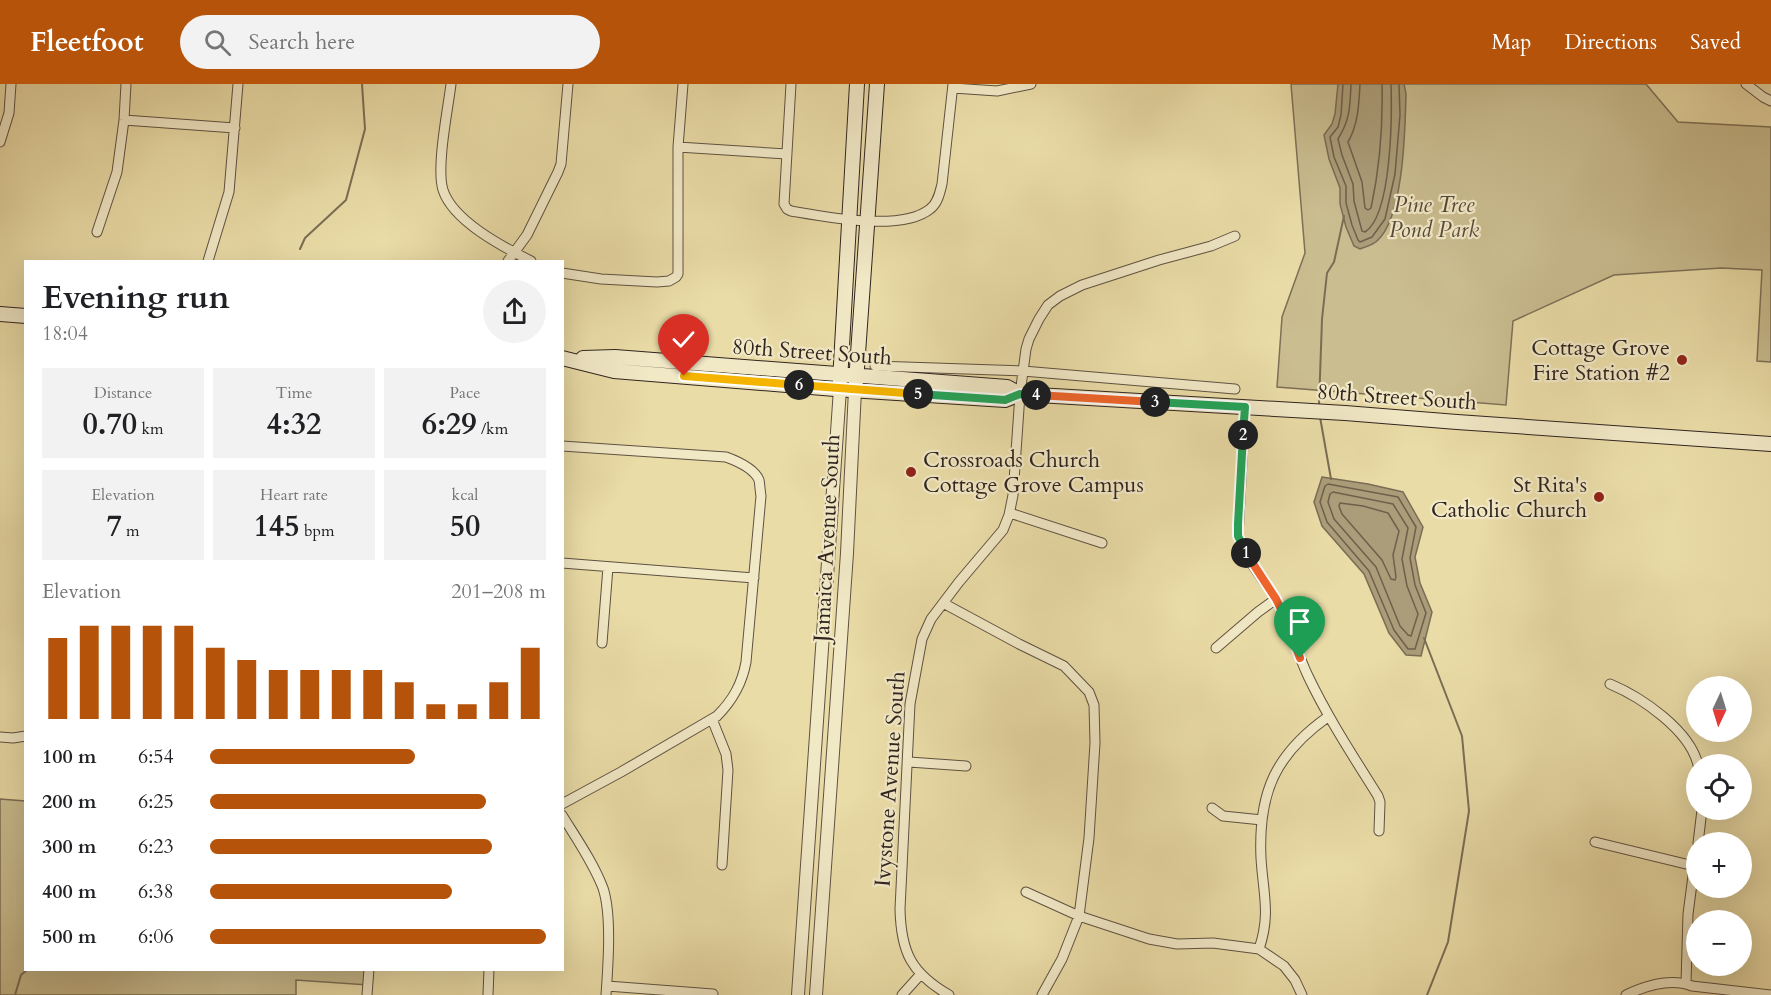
<!DOCTYPE html>
<meta charset="utf-8">
<style>
body{margin:0;font-family:Cardo,serif;background:#f2f2f2;color:#202124;height:100vh;display:flex;flex-direction:column;font-size:22px;white-space:nowrap}
*{box-sizing:border-box;margin:0}
p{font-size:20px;color:#757577}
.icon{flex:none;width:33px;height:33px;fill:none;stroke:currentColor;stroke-width:2;stroke-linecap:round;stroke-linejoin:round}
.map{position:relative;flex:1;overflow:hidden}
.details{position:absolute;left:24px;top:176px;width:540px;height:711px;display:flex;flex-direction:column;background:#fff;border-radius:0px;box-shadow:0 6px 24px #0002}
.details>*{flex:none}
.needle{width:39px;rotate:184deg}
.controls{position:absolute;left:1686px;top:592px;display:grid;gap:12px}
.controls a{display:grid;place-items:center;width:66px;height:66px;border-radius:50%;background:#fff;box-shadow:0 6px 24px #0002;font-size:30px}
.pin{position:absolute;display:grid;place-items:center;width:51px;height:51px;color:#fff;margin:-62px -26px;border-radius:50% 50% 50% 0;rotate:-45deg;box-shadow:0 0 6px #0007}
.pin .icon{rotate:45deg}
.km{position:absolute;width:30px;height:30px;margin:-15px;border-radius:50%;background:#222;color:#fff;font-size:16px;line-height:30px;text-align:center}
.round{display:grid;place-items:center;flex:none;width:63px;height:63px;border-radius:32px;background:#f2f2f2}
.summary{display:flex;align-items:center;justify-content:space-between;height:102px;padding:0 18px}
h1{font-size:33px;font-weight:700;line-height:45px}
.stats{display:grid;grid-template-columns:repeat(3,1fr);gap:9px;height:102px;padding:6px 18px}
.stats div{display:grid;align-content:center;border-radius:0px;background:#f2f2f2;text-align:center}
.stats b{font-size:30px;font-weight:700}
.stats small{font-size:16px;font-weight:400}
.stats p{font-size:16px}
.chart{height:168px;padding:12px 18px}
.chart p{display:flex;justify-content:space-between}
.chart svg{width:100%;height:108px;margin-top:6px;stroke:#b45309;stroke-width:6}
ul{padding:0 18px;list-style:none;font-size:20px}
li{display:grid;grid-template-columns:96px 72px 1fr;align-items:center;height:45px}
li i{height:15px;border-radius:8px;background:#b45309}
header{display:flex;align-items:center;gap:36px;box-sizing:border-box;height:84px;padding:0 30px;background:#b45309;color:#fff}
header strong{font-size:28px}
nav{display:flex;gap:33px;margin-inline-start:auto;font-size:21px}
.search{width:420px;height:54px;background:#f2f2f2;display:flex;align-items:center;gap:15px;box-sizing:border-box;padding:0 21px;border-radius:33px;color:#757577;font-size:22px}
.map>svg:first-child{display:block}
.green{fill:#cabd90;stroke:#7d7058;stroke-width:1.5}
.water{fill:#ab9d79;stroke:#7a6d55;stroke-width:1.5}
.lines{fill:none;stroke-linecap:round;stroke-linejoin:round}
.shore{stroke:#6e604c;stroke-width:1.5}
.stream{stroke:#7a6d55;stroke-width:2}
.minor-casing{stroke:#5e5241;stroke-width:11}
.tertiary-casing{stroke:#5e5241;stroke-width:14}
.secondary-casing{stroke:#30241f;stroke-width:16}
.minor{stroke:#f1e8c6;stroke-width:9}
.tertiary{stroke:#f1e8c6;stroke-width:12}
.secondary{stroke:#f1e8c6;stroke-width:14}
.split-1-casing{stroke:#fff;stroke-width:12}
.split-2-casing{stroke:#fff;stroke-width:12}
.split-3-casing{stroke:#fff;stroke-width:12}
.split-4-casing{stroke:#fff;stroke-width:12}
.split-5-casing{stroke:#fff;stroke-width:12}
.split-6-casing{stroke:#fff;stroke-width:12}
.split-7-casing{stroke:#fff;stroke-width:12}
.split-1{stroke:#f0652b;stroke-width:8}
.split-2{stroke:#22a559;stroke-width:8}
.split-3{stroke:#22a559;stroke-width:8}
.split-4{stroke:#f0652b;stroke-width:8}
.split-5{stroke:#22a559;stroke-width:8}
.split-6{stroke:#f5b400;stroke-width:8}
.split-7{stroke:#f5b400;stroke-width:8}
.poi-dot{fill:#8f2418;stroke:#f1e8c6;stroke-width:2}
.labels{text-anchor:middle;stroke-width:4.5;stroke-linejoin:round;paint-order:stroke}
.park-label{font-size:22px;font-style:italic;fill:#564a3b;stroke:#f1e8c6}
.poi-label{font-size:22px;fill:#30241f;stroke:#f1e8c6;text-anchor:end}
.street-label{font-size:22px;fill:#30241f;stroke:#f1e8c6}
</style>
<header>
<strong>Fleetfoot</strong>
<div class="search"><svg class="icon" aria-label="search" viewBox="0 0 24 24"><circle cx="10" cy="10" r="6"/><path d="M15 15l6 6"/></svg>Search here</div>
<nav><a>Map</a><a>Directions</a><a>Saved</a></nav>
</header>
<div class="map">
<svg width="1771" height="911" viewBox="0 0 1771 911">
<rect width="100%" height="100%" fill="#eadca7"/>
<filter id="stains"><feTurbulence type="fractalNoise" baseFrequency=".00333" numOctaves="4"/><feColorMatrix values="0 0 0 0 .2 0 0 0 0 .09 0 0 0 0 .02 0 0 0 .5 -.17"/></filter>
<radialGradient id="worn" r=".72"><stop offset=".6" stop-color="#630" stop-opacity="0"/><stop offset="1" stop-color="#630" stop-opacity=".3"/></radialGradient>
<path class="green" d="M1291,0H1646L1678,38L1771,43V278L1757,277L1762,186L1721,184L1614,191L1513,237L1506,321L1277,303L1282,233L1305,169Z
M0,715L25,717L26,885H369L368,901L296,896V911H0Z"/>
<path class="water" d="M1338,0H1404L1406,10C1405,45 1404,133 1377,157C1373,161 1365,163 1360,165L1354,162L1346,143L1340,120V104L1329,75L1324,51L1332,40L1335,30Z
M1322,393L1368,400L1403,408L1423,443L1415,473L1420,499L1432,528L1421,572L1406,571L1389,549L1364,490L1322,442L1314,418Z"/>
<g class="lines">
<path class="shore" d="M1343,0L1341,31L1338,43L1330,53L1334,73L1346,102V119L1352,141L1358,156L1360,158L1372,153L1385,135L1395,90L1400,31L1399,0
M1351,0C1350,23 1350,36 1338,55L1342,71L1353,100L1354,117L1362,147L1365,148C1392,131 1392,31 1391,0
M1360,0C1359,20 1358,41 1348,58L1362,98L1365,124L1368,126L1371,124C1380,83 1383,42 1382,0
M1328,400L1398,413L1416,443L1410,474L1415,501L1426,529L1415,565H1408L1394,546L1369,487L1327,438L1320,418L1325,402Z
M1333,408L1393,420L1408,444L1402,475L1407,502L1418,530L1411,552L1408,551L1400,542L1376,483L1334,435L1328,418L1330,410Z
M1340,419L1363,422L1388,429L1399,447L1393,471L1396,493L1395,496L1391,495L1382,476L1342,430L1339,422Z"/>
<path class="stream" d="M300,165L305,154L346,116L365,45L362,0
M1319,321L1322,235L1327,189L1334,178L1344,132
M1320,333L1331,395
M1424,554L1462,652L1469,727L1448,858L1427,911
M15,911L21,891L28,885"/>
<g class="minor-casing">
<path id="minor" d="M451,0C448,25 436,83 443,106C453,137 503,163 531,177
M791,0L784,120L787,125L791,127C826,133 902,148 930,125C938,119 940,108 942,100L953,0
M1746,0L1763,13L1771,17
M953,4L997,7L1031,0
M124,36L235,44
M0,58L9,29L11,0
M678,63L787,70
M97,148L117,88L124,36L126,0
M208,177L229,108L238,0
M508,177L527,151L558,88L561,80L568,0
M562,189L601,195L657,198L669,197L676,193L678,190
M678,190V63L683,0
M875,282L1023,287L1235,305
M1245,323L1238,452C1246,476 1263,494 1276,515C1290,539 1296,567 1308,592C1328,634 1353,672 1378,712L1380,718L1379,747
M562,362L726,373C737,377 754,384 759,396C760,401 760,407 761,412L746,578C742,600 733,616 717,632L621,688L562,720
M1010,429L1102,459
M562,479L754,494
M943,519L1019,560L1064,582L1089,608L1094,621L1095,659L1089,754L1079,832L1062,875L1042,911
M602,559L608,483
M1216,564L1258,528L1276,515
M1610,600C1641,613 1690,646 1698,681
M712,635L726,670L728,686L722,781
M0,653L13,654L26,652
M909,678L966,682
M1212,724L1223,732L1262,736
M562,731C576,754 593,778 603,804C612,831 608,882 606,911
M1595,758L1694,782
M1698,759L1702,726
M1026,808L1079,832L1149,855L1177,860L1213,859L1259,865L1284,882L1295,896L1302,911
M1259,865C1271,830 1263,809 1261,774C1258,709 1275,670 1329,632
M1686,900L1688,830L1696,769
M607,902L713,910
M367,911L369,885
M488,911L489,885
M902,911L920,891
M949,911C911,889 901,868 900,825L910,620L922,555L931,535L959,498L1003,446L1009,431L1013,411L1020,310L1026,265L1029,255L1039,235L1048,221L1060,212L1082,201L1159,176L1211,162L1235,152
M1626,911C1645,902 1671,894 1692,902L1771,911"/>
</g>
<g class="tertiary-casing">
<path id="tertiary" d="M798,911L840,305
M816,911L847,469L855,306"/>
</g>
<g class="secondary-casing">
<path id="secondary" d="M0,230L26,232
M562,274L614,287L835,305L1005,316L1020,310L1345,329L1457,338L1771,360
M583,274L615,273L1007,303L1020,310
M840,297L857,0
M856,298L877,0"/>
</g>
<use href="#minor" class="minor"/>
<use href="#tertiary" class="tertiary"/>
<use href="#secondary" class="secondary"/>
</g>
<g class="lines">
<g class="split-1-casing">
<path id="split-1" d="M1246,469L1276,515L1284,531L1300,574"/>
</g>
<g class="split-2-casing">
<path id="split-2" d="M1243,351L1238,440V452L1246,469"/>
</g>
<g class="split-3-casing">
<path id="split-3" d="M1155,318L1245,323L1243,351"/>
</g>
<g class="split-4-casing">
<path id="split-4" d="M1036,311L1155,318"/>
</g>
<g class="split-5-casing">
<path id="split-5" d="M918,310L1005,316L1020,310L1036,311"/>
</g>
<g class="split-6-casing">
<path id="split-6" d="M799,301L918,310"/>
</g>
<g class="split-7-casing">
<path id="split-7" d="M684,292L799,301"/>
</g>
<use href="#split-1" class="split-1"/>
<use href="#split-2" class="split-2"/>
<use href="#split-3" class="split-3"/>
<use href="#split-4" class="split-4"/>
<use href="#split-5" class="split-5"/>
<use href="#split-6" class="split-6"/>
<use href="#split-7" class="split-7"/>
</g>
<g class="poi-dot">
<circle cx="1682" cy="276" r="6"/>
<circle cx="911" cy="388" r="6"/>
<circle cx="1599" cy="413" r="6"/>
</g>
<g class="labels">
<g class="park-label">
<text x="1434" y="128">Pine Tree<tspan x="1434" dy="25">Pond Park</tspan></text>
</g>
<g class="poi-label">
<text x="1670" y="271">Cottage Grove<tspan x="1670" dy="25">Fire Station #2</tspan></text>
<text x="923" y="383" text-anchor="start">Crossroads Church<tspan x="923" dy="25">Cottage Grove Campus</tspan></text>
<text x="1587" y="408">St Rita's<tspan x="1587" dy="25">Catholic Church</tspan></text>
</g>
<g class="street-label">
<text transform="translate(812 267) rotate(4)" y="8">80th Street South</text>
<text transform="translate(1397 312) rotate(4)" y="8">80th Street South</text>
<text transform="translate(826 454) rotate(-87)" y="8">Jamaica Avenue South</text>
<text transform="translate(889 695) rotate(-86)" y="8">Ivystone Avenue South</text>
</g>
</g>
<rect width="100%" height="100%" filter="url(#stains)"/>
<rect width="100%" height="100%" fill="url(#worn)"/>
</svg>
<div class="controls">
<a><svg class="needle" viewBox="-14 -14 28 28"><path d="M0-13l5 13h-10z" fill="#e53935"/><path d="M0 13l5-13h-10z" fill="#757577"/></svg></a>
<a><svg class="icon" aria-label="locate" viewBox="0 0 24 24"><circle cx="12" cy="12" r="6"/><path d="M12 2v4M12 18v4M2 12h4M18 12h4"/></svg></a>
<a>+</a>
<a>−</a>
</div>
<div class="pin" style="left:1300px;top:574px;background:#1e9e55"><svg class="icon" aria-label="arrive" viewBox="0 0 24 24"><path d="M6 21V4h12l-3 4 3 4H6"/></svg></div>
<div class="pin" style="left:684px;top:292px;background:#d93025"><svg class="icon" aria-label="check" viewBox="0 0 24 24"><path d="M5 12l5 5 9-10"/></svg></div>
<b class="km" style="left:1246px;top:469px">1</b>
<b class="km" style="left:1243px;top:351px">2</b>
<b class="km" style="left:1155px;top:318px">3</b>
<b class="km" style="left:1036px;top:311px">4</b>
<b class="km" style="left:918px;top:310px">5</b>
<b class="km" style="left:799px;top:301px">6</b>
<section class="details">
<div class="summary"><div><h1>Evening run</h1><p>18:04</p></div><a class="round"><svg class="icon" aria-label="share" viewBox="0 0 24 24"><path d="M12 15V3M7 8l5-5 5 5M5 13v7h14v-7"/></svg></a></div>
<div class="stats">
<div><p>Distance</p><b>0.70<small> km</small></b></div>
<div><p>Time</p><b>4:32</b></div>
<div><p>Pace</p><b>6:29<small> /km</small></b></div>
</div>
<div class="stats">
<div><p>Elevation</p><b>7<small> m</small></b></div>
<div><p>Heart rate</p><b>145<small> bpm</small></b></div>
<div><p>kcal</p><b>50</b></div>
</div>
<div class="chart"><p><span>Elevation</span>201–208 m</p>
<svg viewBox="0 0 160 44" preserveAspectRatio="none"><path d="M5 44V11M15 44V6M25 44V6M35 44V6M45 44V6M55 44V15M65 44V20M75 44V24M85 44V24M95 44V24M105 44V24M115 44V29M125 44V38M135 44V38M145 44V29M155 44V15"/></svg>
</div>
<ul>
<li><b>100 m</b>6:54<i style="width:61%"></i></li>
<li><b>200 m</b>6:25<i style="width:82%"></i></li>
<li><b>300 m</b>6:23<i style="width:84%"></i></li>
<li><b>400 m</b>6:38<i style="width:72%"></i></li>
<li><b>500 m</b>6:06<i style="width:100%"></i></li>
</ul>
</section>
</div>
